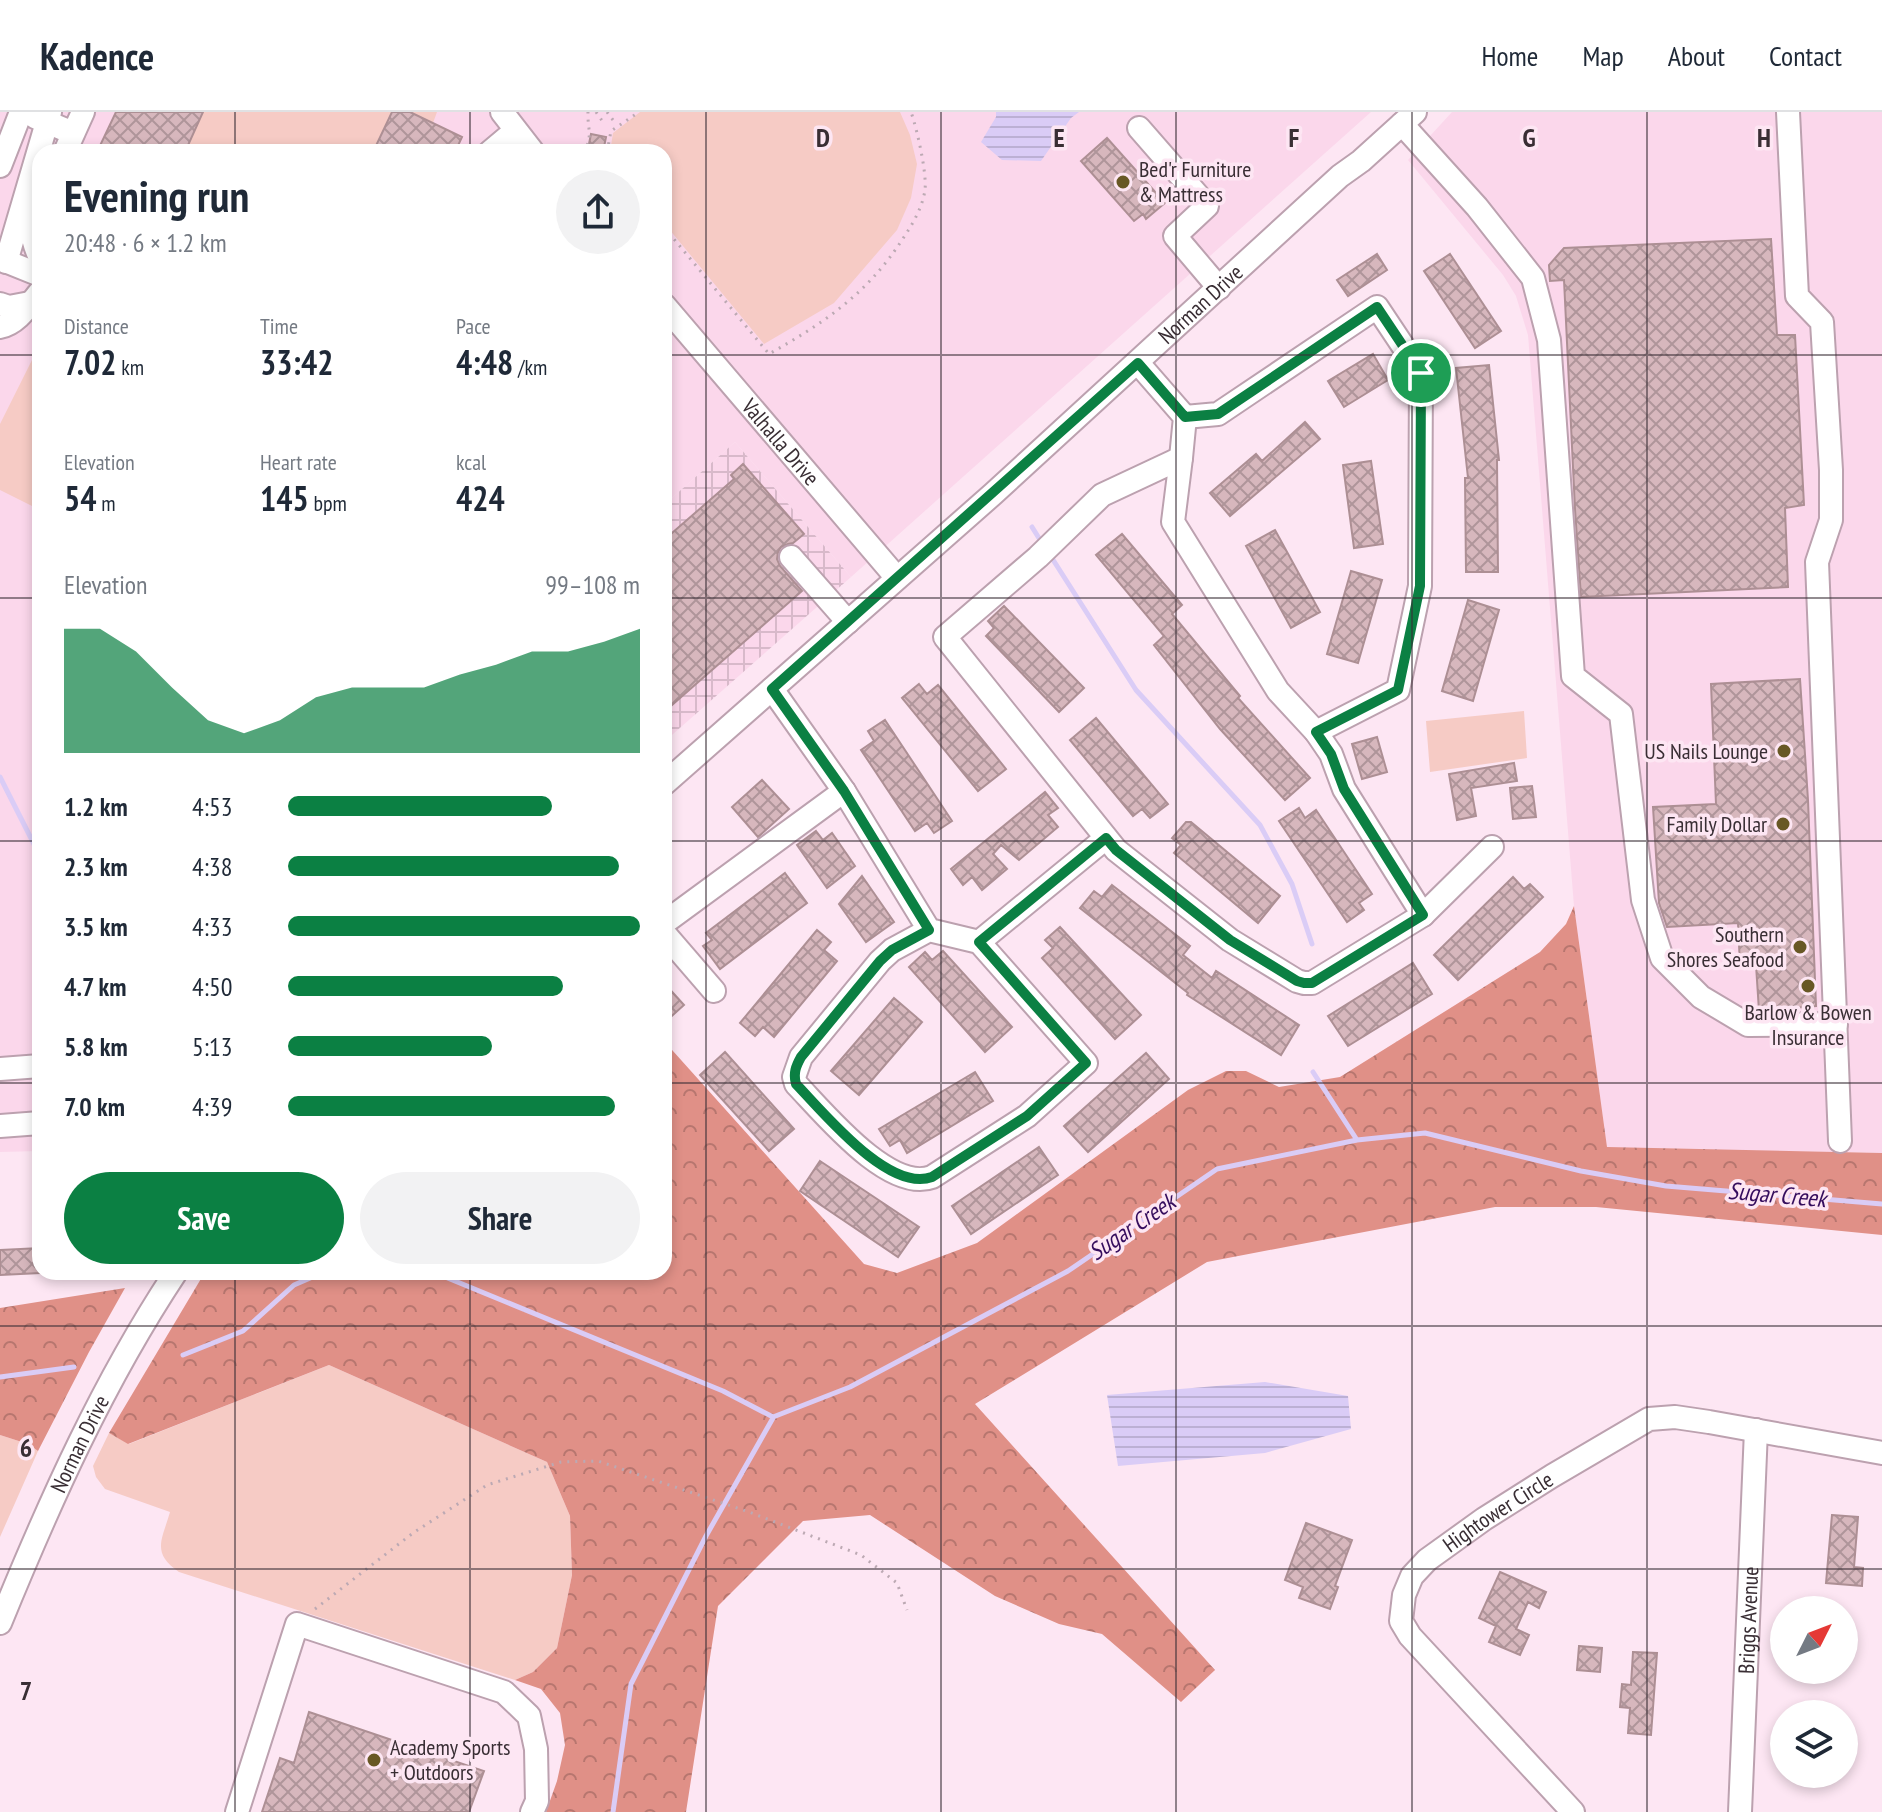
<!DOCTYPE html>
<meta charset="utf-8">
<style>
body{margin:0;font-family:"PT Sans Narrow",sans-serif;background:#f2f2f3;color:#1f2937;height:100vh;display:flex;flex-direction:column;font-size:30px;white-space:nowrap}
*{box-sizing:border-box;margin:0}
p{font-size:26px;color:#747a83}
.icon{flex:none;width:44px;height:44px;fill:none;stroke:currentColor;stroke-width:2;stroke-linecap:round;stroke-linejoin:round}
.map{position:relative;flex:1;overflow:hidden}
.details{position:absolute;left:32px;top:32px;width:640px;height:1136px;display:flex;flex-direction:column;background:#fff;border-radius:24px;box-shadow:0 4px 12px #0003}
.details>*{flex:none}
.needle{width:52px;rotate:48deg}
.fabs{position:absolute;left:1770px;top:1484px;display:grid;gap:16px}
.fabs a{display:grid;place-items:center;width:88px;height:88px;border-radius:50%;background:#fff;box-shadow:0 4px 12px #0003;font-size:40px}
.pin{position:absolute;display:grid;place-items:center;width:68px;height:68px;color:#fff;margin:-34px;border:4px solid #fff;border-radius:50%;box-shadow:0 2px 8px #0007}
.round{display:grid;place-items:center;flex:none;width:84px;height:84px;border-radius:42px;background:#f2f2f3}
.overview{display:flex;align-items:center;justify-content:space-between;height:136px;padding:0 32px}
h1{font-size:44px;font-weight:700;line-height:60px}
.figures{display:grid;grid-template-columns:repeat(3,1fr);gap:12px;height:136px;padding:8px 32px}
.figures div{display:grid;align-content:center}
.figures b{font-size:34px;font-weight:700}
.figures small{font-size:22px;font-weight:400}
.figures p{font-size:22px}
.chart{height:224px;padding:16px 32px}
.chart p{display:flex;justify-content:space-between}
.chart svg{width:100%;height:144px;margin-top:8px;fill:#0b8043;opacity:.7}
.cta{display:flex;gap:16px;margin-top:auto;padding:16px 32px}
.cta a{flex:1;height:92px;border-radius:48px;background:#0b8043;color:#fff;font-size:32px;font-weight:700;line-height:92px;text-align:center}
.cta a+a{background:#f2f2f3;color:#1f2937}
ul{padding:0 32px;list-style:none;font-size:26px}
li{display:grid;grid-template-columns:128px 96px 1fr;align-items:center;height:60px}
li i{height:20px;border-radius:10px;background:#0b8043}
header{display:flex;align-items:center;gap:48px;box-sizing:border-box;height:112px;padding:0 40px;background:#fff;border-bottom:2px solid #e0e1e3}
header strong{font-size:38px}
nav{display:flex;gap:44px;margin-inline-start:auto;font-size:28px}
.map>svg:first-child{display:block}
.built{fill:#fbd7eb}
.industrial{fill:url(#industrial-grid)}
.green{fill:#f6cbc5}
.forest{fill:url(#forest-crowns)}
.water{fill:url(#water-rules)}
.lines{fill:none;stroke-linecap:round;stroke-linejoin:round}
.stream{stroke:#daccf6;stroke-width:5}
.building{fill:url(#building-cross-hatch);stroke:#ad8f94;stroke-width:2}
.minor-casing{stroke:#bca1af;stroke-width:26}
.path{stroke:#bca9b3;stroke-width:3;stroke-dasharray:2 6;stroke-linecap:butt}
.minor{stroke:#fff;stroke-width:22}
.route-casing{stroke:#fff;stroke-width:16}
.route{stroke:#0b8043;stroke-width:10}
.grid{fill:none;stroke:#392e34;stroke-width:2;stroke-opacity:0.55}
.poi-dot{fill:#685825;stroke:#fde6f3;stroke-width:3}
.labels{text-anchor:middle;stroke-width:7;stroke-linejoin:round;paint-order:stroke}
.poi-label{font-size:22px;fill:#392e34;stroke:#fde6f3;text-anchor:end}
.street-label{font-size:22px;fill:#392e34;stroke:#fde6f3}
.water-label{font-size:24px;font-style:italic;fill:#350d5d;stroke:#fde6f3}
.grid-label{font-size:26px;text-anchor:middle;font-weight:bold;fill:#392e34;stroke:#fde6f3;stroke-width:7;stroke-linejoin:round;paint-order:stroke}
</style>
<header>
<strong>Kadence</strong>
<nav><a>Home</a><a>Map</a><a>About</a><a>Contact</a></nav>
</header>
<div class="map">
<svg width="1882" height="1700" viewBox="0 0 1882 1700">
<defs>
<pattern id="industrial-grid" width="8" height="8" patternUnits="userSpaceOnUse" patternTransform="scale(2)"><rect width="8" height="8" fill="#fbd7eb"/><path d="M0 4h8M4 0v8" fill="none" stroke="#d8b9ca"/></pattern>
<pattern id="forest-crowns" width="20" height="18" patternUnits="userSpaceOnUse" patternTransform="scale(2)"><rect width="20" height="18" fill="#e09087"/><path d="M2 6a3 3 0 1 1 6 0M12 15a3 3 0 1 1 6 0" fill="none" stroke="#b7766f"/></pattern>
<pattern id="water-rules" width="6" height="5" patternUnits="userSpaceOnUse" patternTransform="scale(2)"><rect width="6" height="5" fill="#daccf6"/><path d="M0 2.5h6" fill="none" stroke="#bcb0d4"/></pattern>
<pattern id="building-cross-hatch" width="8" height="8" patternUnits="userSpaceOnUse" patternTransform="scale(2)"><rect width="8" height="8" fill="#d7b7bd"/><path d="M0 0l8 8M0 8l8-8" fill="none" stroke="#af959a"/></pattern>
</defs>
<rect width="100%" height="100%" fill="#fde6f3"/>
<path class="built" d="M0,0H1371L851,465L735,330L664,393V40H40V1039L0,1040Z
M1452,0H1882V1041L1607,1036L1574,794L1528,223L1516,184L1503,163L1408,48Z"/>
<path class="industrial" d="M735,330L851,465L664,630V393Z"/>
<path class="green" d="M116,0H437L433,11L462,25L455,40H97Z
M640,0H900L910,23L917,52L911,86L897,118L834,191L764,232L664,111V40H610L613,21Z
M32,248L40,253V398L0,378V312Z
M1524,599L1527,646L1430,660L1426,609Z
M329,1253L547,1350L570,1404L572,1463L557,1536L533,1560L515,1568L179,1460C151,1441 162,1428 170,1400L105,1377L96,1365L93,1354L109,1321L129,1332Z
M0,1323L28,1332L38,1339L0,1425Z"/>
<path class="forest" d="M1574,794L1607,1035L1882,1041V1123L1596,1095H1495L1207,1150L975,1292L1215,1558L1181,1590L1102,1522L1059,1512L995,1484L870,1403L803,1409L718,1494L686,1700H546L557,1669L565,1633L560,1601L541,1577L515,1568L533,1560L557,1536L572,1463L570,1404L547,1350L329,1253L128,1332L109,1321L205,1160H664V929L864,1152L897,1161L977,1131L1188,978L1226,959H1246L1279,975L1340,965L1540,840L1566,812Z
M125,1176L89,1240L38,1339L28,1332L0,1323V1196Z"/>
<path class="water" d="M996,0H1079L1071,6L1041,49L1002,48L981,30L996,5Z
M1265,1270L1348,1284L1351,1317L1265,1341L1118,1354L1107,1283Z"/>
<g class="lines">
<path class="stream" d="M1032,415L1042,431
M1050,443L1136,578L1260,713L1292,772L1312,832
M0,665L40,744
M1313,960L1357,1028
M433,1160L723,1279L773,1305L850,1275L1068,1159L1217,1057L1357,1028L1425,1021L1581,1059L1666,1074L1882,1092
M183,1243L243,1219L294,1173L324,1160
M0,1265L74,1255
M613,1700L631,1572L706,1424L773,1306"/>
</g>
<path class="building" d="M116,0H203L185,40H97Z
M392,0H410L462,25L455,40H373Z
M591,22L606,25L603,40L588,37Z
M1107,26L1165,91L1146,107L1143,102L1134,109L1081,49Z
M1771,127L1777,223H1795L1804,393L1785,396L1788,475L1581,485L1575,397L1564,168L1550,169L1549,153L1564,136Z
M1377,142L1387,158L1348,184L1337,168Z
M1450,142L1501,219L1475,236L1424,159Z
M1373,242L1388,268L1344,295L1328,269Z
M1489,253L1499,348H1497L1498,460H1466L1465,366H1468L1456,256Z
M1305,310L1320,327L1230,404L1210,381L1256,342L1262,349Z
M1371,349L1383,432L1354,436L1343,353Z
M743,352L804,422L793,431L788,432L781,435L778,440L777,447L780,454L802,479L664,600V428L734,367L731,363Z
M1275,418L1320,500L1291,516L1246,434Z
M1122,422L1182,493L1172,502L1240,584L1238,586L1310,666L1285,688L1220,617L1154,533L1164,524L1096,443Z
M1351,459L1382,468L1358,551L1327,542Z
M1468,488L1499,498L1473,589L1442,579Z
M1004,494L1084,576L1059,600L986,524L994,516L988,509Z
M1800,567L1808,688L1816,894L1759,899L1756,853L1740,854L1738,811L1667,815L1659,791L1653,695L1716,692L1711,572Z
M919,572L927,582L938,573L1006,657L978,679L902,586Z
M1096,606L1168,692L1150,706L1142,697L1133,704L1070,628Z
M885,608L952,709L934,721L927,711L915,719L861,638L874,629L868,619Z
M1377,625L1387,660L1362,667L1352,632Z
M1514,651L1517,669L1471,676L1476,704L1457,708L1449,662Z
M762,668L789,697L758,725L732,695Z
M1532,674L1536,705L1513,707L1510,676Z
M1045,680L1058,696L1048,703L1058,715L1019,748L1001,733L993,742L1007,757L982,778L972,765L963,773L951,757Z
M1299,696L1305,706L1316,698L1372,782L1359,791L1364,798L1347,810L1279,709Z
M1186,710H1191L1280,784L1258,811L1174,741L1181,733L1172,726Z
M816,719L823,728L832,721L855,754L827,776L797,733Z
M785,761L807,791L720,857L703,834L712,828L706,821Z
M862,764L894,810L866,830L839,792Z
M1513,765L1524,777L1530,772L1543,785L1458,868L1434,843Z
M1112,773L1190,834L1183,843L1212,866L1216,859L1299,913L1281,943L1187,883L1188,881L1080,796L1094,779L1102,785Z
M1060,815L1141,903L1115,927L1042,846L1053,836L1045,828Z
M817,818L831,830L824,838L837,849L774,925L763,915L755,924L740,911Z
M943,839L1012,915L985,940L909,855L925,840L932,848Z
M1413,851L1432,882L1348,934L1328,904Z
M664,871L684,893L664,911Z
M894,886L922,910L859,983L831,959Z
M725,940L794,1017L769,1039L700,963Z
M1146,941L1169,967L1088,1040L1064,1014Z
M975,960L993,989L907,1041L900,1028L890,1034L879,1017Z
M1039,1035L1058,1063L971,1122L952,1094Z
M820,1049L919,1115L898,1145L800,1079Z
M40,1136V1161L0,1163V1138Z
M1832,1403L1858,1405L1854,1455L1863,1456L1862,1474L1826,1471Z
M1306,1411L1352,1428L1335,1474L1338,1475L1330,1497L1299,1486L1303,1475L1285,1468Z
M1500,1460L1546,1480L1539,1496L1528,1490L1516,1517L1529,1523L1520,1543L1489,1530L1496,1514L1479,1506Z
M1579,1534L1602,1536L1600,1560L1577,1558Z
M1633,1540L1657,1541L1651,1623L1628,1621L1630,1596L1620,1595L1622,1572L1631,1573Z
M309,1600L484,1659L469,1700H262L280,1646L294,1651Z"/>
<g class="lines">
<g class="minor-casing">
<g id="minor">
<path d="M502,0L533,40"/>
<path d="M1788,0L1797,184L1822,210L1831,358V408L1817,450L1840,1029"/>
<path d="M35,5L73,21"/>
<path d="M1402,12L1477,95L1533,166L1549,228L1573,564L1621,602L1643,788L1662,846L1701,885L1748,913L1836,912"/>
<path d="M1139,16L1207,94L1175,124L1219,176"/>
<path d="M65,40L83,0"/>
<path d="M490,40L515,19"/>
<path d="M0,54L21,0"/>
<path d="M40,95C30,117 30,124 40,146"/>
<path d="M0,147L40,163"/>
<path d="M6,150L50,0"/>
<path d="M0,192L9,195L30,191"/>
<path id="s1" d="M664,193L897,466"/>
<path d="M0,215C17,212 29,193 40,180"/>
<path d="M1138,251L1185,305L1181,346"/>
<path d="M1185,305L1218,302L1377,195L1421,261L1420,474L1398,578L1316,620"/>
<path d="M1181,346L1173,410L1278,579L1316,620L1331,642L1344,677L1423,803L1312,871H1304L1297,869L1230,828L1116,738L945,525L1038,445L1102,383Z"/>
<path d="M791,445L848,510"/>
<path d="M772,577L844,679L929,818L979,830L1086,951L1027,1004L932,1065C889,1081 824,1001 796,972L794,965L801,945L880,849L892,838L929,818"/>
<path id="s2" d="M664,672L993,382L1340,64L1361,49L1415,0"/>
<path d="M1423,803L1492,735"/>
<path d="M664,811L844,679"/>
<path d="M664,821L714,879"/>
<path d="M979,830L1106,726"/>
<path d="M0,957L40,954"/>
<path d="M0,1014L40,1011"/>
<path id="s3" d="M0,1511C50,1389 103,1270 176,1160"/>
<path d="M237,1700L297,1512L504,1580L529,1604L536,1637L537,1689L532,1700"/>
<path id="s4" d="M1573,1700L1410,1524L1401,1509L1404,1483L1412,1464L1427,1448L1484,1407L1552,1364L1649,1307L1675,1305L1709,1310L1882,1341"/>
<path id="s5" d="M1740,1700L1756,1318"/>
</g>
</g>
<path class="path" d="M596,0L605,13
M607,0L613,8
M583,40C594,26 587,15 588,0
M607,40L611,19L639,0
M664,115L769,242C824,211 867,182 902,128C912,113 922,97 925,78C927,61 917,17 911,0
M315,1497L413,1421L487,1373L561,1350L598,1349L749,1400L861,1443L897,1471L907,1498"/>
<use href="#minor" class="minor"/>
</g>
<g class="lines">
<g class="route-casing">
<path id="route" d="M1377,195L1421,261L1420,474L1398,578L1316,620L1331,642L1344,677L1423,803L1312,871H1304L1297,869L1230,828L1116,738L1106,726L979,830L1086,951L1027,1004L932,1065C889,1081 824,1001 796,972C793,961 796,954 801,945L880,849L892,838L929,818L844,679L772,577L1138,251L1185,305L1218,302Z"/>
</g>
<use href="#route" class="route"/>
</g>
<path class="grid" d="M235,0V40M470,0V40M706,0V1700M941,0V1700M1176,0V1700M1412,0V1700M1647,0V1700M0,243H40M664,243H1882M0,486H40M664,486H1882M0,729H40M664,729H1882M0,971H40M664,971H1882M235,1160V1700M470,1160V1700M0,1214H1882M0,1457H1882"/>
<g class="poi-dot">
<circle cx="1123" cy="70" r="8"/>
<circle cx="1784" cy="639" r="8"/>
<circle cx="1783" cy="712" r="8"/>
<circle cx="1800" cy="835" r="8"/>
<circle cx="1808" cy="874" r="8"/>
<circle cx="374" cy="1648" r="8"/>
</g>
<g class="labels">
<g class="poi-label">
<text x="1139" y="65" text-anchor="start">Bed'r Furniture<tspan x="1139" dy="25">&amp; Mattress</tspan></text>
<text x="1768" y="647">US Nails Lounge</text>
<text x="1767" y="720">Family Dollar</text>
<text x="1784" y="830">Southern<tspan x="1784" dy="25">Shores Seafood</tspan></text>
<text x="1808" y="908" text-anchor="middle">Barlow &amp; Bowen<tspan x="1808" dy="25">Insurance</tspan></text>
<text x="390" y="1643" text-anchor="start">Academy Sports<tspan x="390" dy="25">+ Outdoors</tspan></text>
</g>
<g class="street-label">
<text dy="8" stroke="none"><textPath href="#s2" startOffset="720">Norman Drive</textPath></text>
<text dy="8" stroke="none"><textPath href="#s1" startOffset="180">Valhalla Drive</textPath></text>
<text dy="8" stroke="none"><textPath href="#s3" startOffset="196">Norman Drive</textPath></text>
<text dy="8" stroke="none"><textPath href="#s4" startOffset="412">Hightower Circle</textPath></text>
<text dy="8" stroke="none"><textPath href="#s5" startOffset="192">Briggs Avenue</textPath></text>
</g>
<g class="water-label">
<text transform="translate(1777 1083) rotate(5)" y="8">Sugar Creek</text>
<text transform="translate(1132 1115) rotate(-34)" y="8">Sugar Creek</text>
</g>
</g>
<g class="grid-label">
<text x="823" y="35">D</text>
<text x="1059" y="35">E</text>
<text x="1294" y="35">F</text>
<text x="1529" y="35">G</text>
<text x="1764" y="35">H</text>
<text x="26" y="1345">6</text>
<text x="26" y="1588">7</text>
</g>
</svg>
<div class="fabs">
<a><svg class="needle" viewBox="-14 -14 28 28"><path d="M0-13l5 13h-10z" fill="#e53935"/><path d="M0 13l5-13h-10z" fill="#747a83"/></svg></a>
<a><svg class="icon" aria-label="layers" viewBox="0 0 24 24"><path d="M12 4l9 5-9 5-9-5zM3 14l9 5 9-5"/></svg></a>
</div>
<div class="pin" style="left:1421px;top:261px;background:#1e9e55"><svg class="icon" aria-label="arrive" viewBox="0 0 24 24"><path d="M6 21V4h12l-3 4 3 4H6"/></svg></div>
<section class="details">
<div class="overview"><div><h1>Evening run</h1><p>20:48 · 6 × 1.2 km</p></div><a class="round"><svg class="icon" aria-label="share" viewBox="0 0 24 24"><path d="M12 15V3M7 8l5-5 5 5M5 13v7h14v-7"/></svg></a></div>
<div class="figures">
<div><p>Distance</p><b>7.02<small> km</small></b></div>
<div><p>Time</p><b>33:42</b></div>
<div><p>Pace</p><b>4:48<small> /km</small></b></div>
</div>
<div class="figures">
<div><p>Elevation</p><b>54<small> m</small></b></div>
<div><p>Heart rate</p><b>145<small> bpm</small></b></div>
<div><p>kcal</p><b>424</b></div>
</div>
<div class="chart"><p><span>Elevation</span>99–108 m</p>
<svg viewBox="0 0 160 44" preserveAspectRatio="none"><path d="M0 44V6L10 6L20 13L30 24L40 34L50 38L60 34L70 27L80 24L90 24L100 24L110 20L120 17L130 13L140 13L150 10L160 6V44z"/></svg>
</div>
<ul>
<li><b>1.2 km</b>4:53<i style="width:75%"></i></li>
<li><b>2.3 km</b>4:38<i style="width:94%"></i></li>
<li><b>3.5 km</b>4:33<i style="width:100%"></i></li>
<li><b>4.7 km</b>4:50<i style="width:78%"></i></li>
<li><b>5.8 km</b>5:13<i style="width:58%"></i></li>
<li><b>7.0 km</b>4:39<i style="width:93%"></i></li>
</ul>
<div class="cta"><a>Save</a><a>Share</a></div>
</section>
</div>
